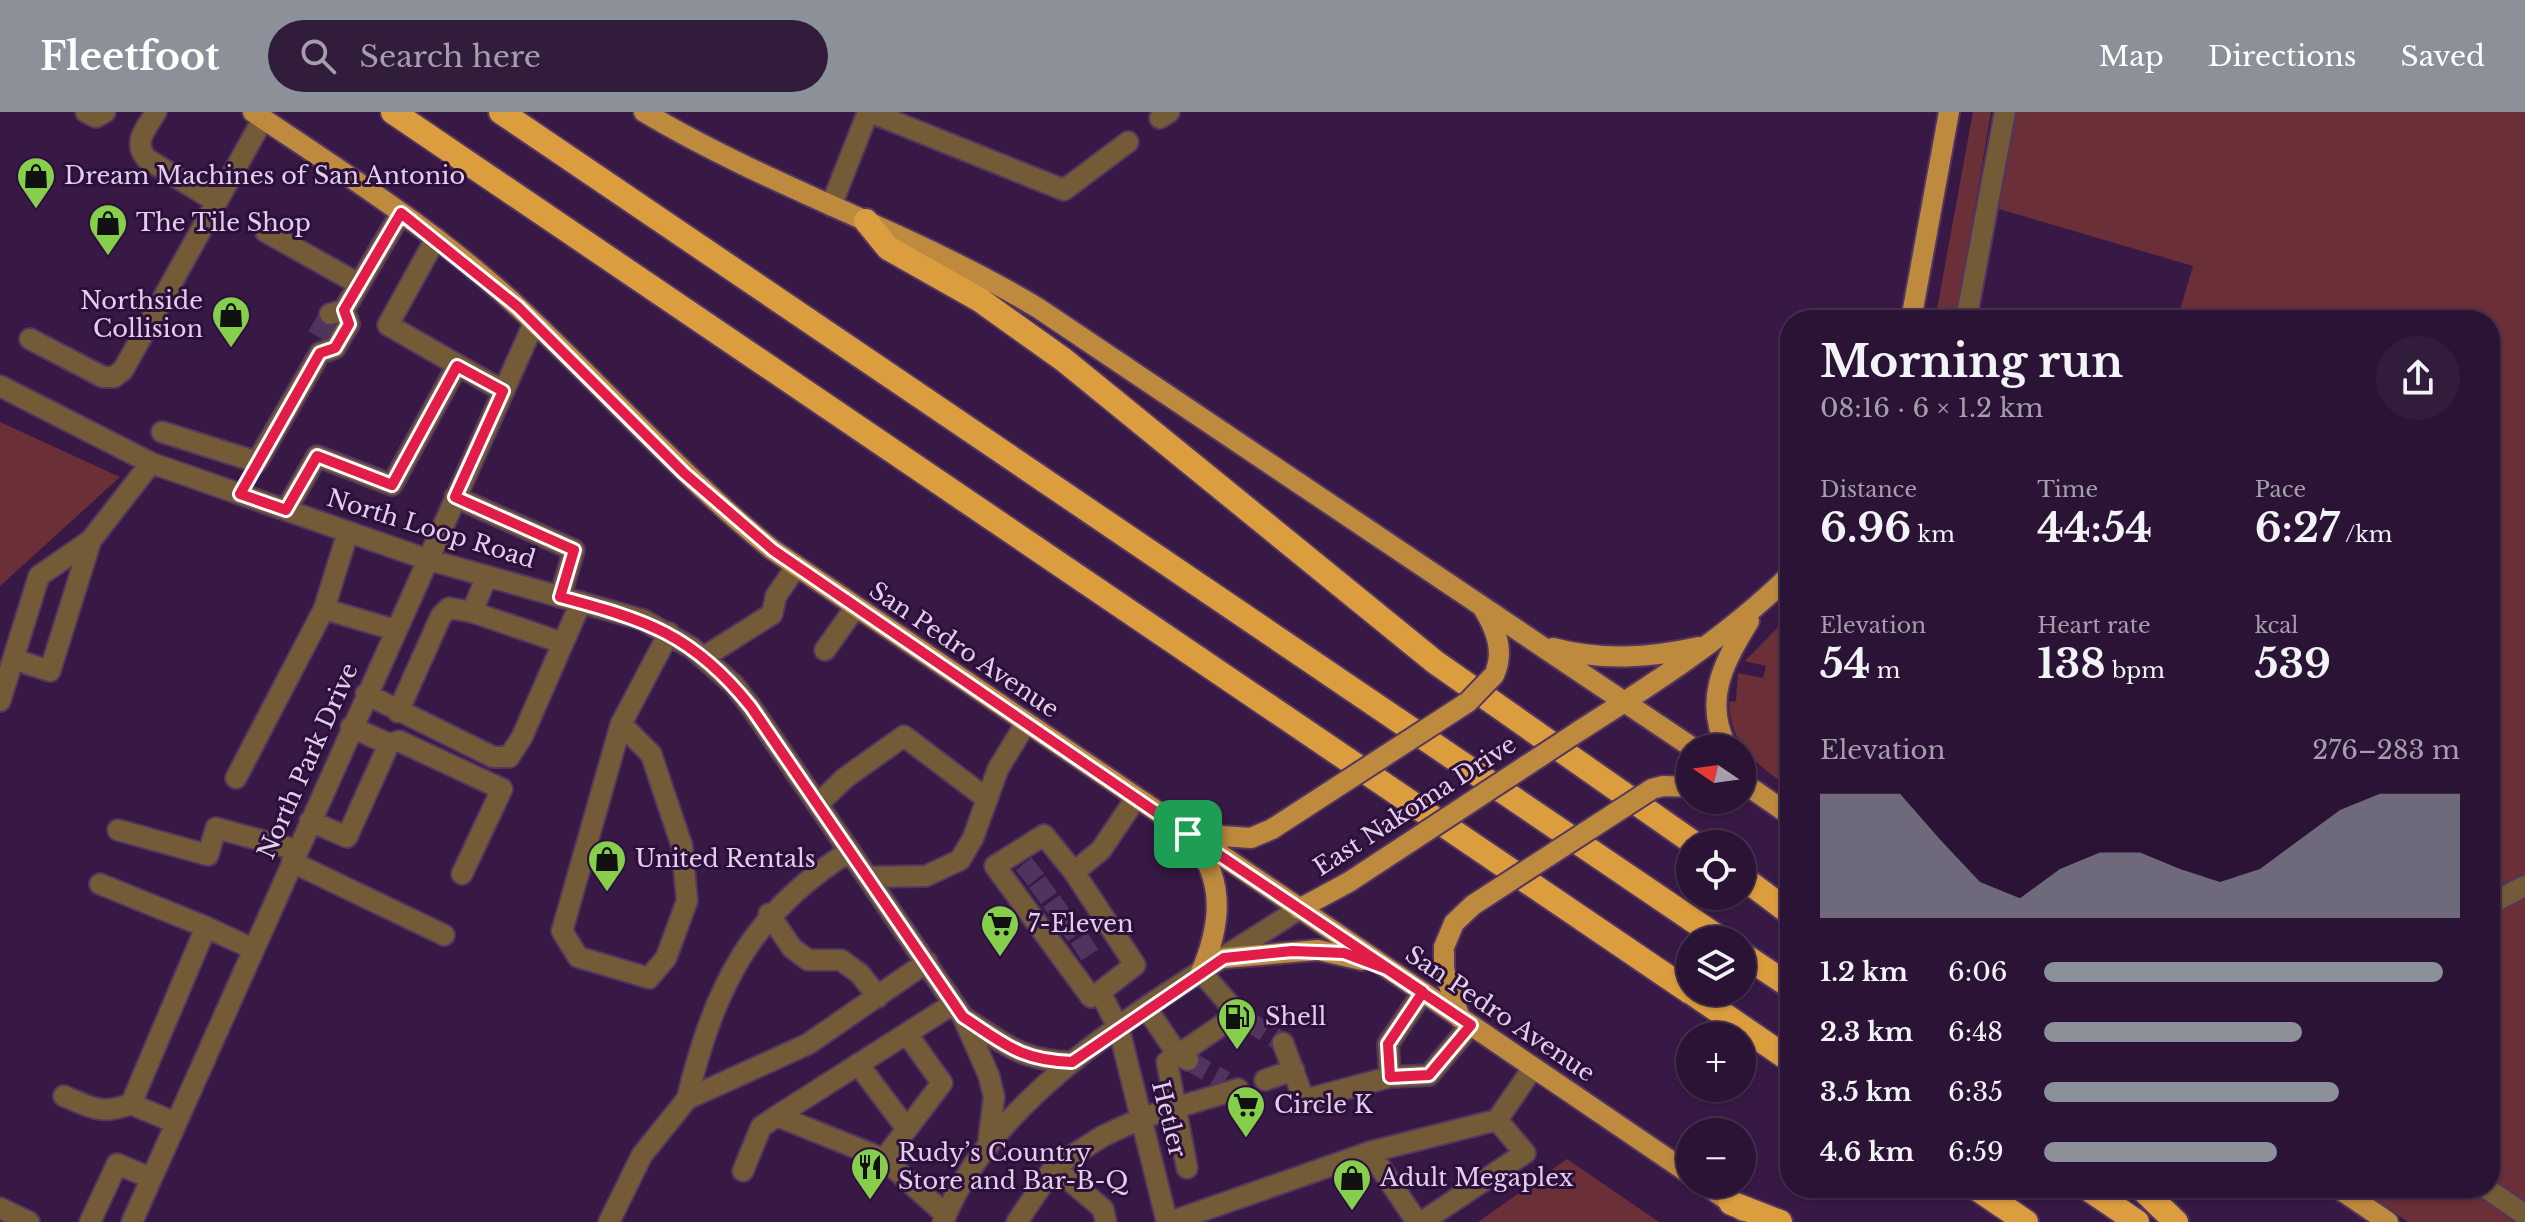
<!DOCTYPE html>
<meta charset="utf-8">
<style>
body{margin:0;font-family:"Libre Baskerville",serif;background:#321c3c;color:#f1f3f6;height:100vh;display:flex;flex-direction:column;font-size:30px;white-space:nowrap}
*{box-sizing:border-box;margin:0}
p{font-size:26px;color:#a59eac}
.icon{flex:none;width:44px;height:44px;fill:none;stroke:currentColor;stroke-width:2;stroke-linecap:round;stroke-linejoin:round}
.map{position:relative;flex:1;overflow:hidden}
.details{position:absolute;left:1780px;top:198px;width:720px;height:888px;display:flex;flex-direction:column;background:#2a1334;border-radius:32px;box-shadow:0 2px 6px #0004,0 0 0 2px #46324f}
.details>*{flex:none}
.needle{width:52px;rotate:283deg}
.fabs{position:absolute;left:1676px;top:622px;display:grid;gap:16px}
.fabs a{display:grid;place-items:center;width:80px;height:80px;border-radius:50%;background:#2a1334;box-shadow:0 2px 6px #0004,0 0 0 2px #46324f;font-size:40px}
.pin{position:absolute;display:grid;place-items:center;width:68px;height:68px;color:#fff;margin:-34px;border-radius:16px;box-shadow:0 4px 12px #0006}
.round{display:grid;place-items:center;flex:none;width:84px;height:84px;border-radius:42px;background:#321c3c}
.headline{display:flex;align-items:center;justify-content:space-between;height:136px;padding:0 40px}
h1{font-size:44px;font-weight:800;line-height:60px}
.figures{display:grid;grid-template-columns:repeat(3,1fr);gap:12px;height:136px;padding:8px 40px}
.figures div{display:grid;align-content:center}
.figures b{font-size:40px;font-weight:800}
.figures small{font-size:22px;font-weight:400}
.figures p{font-size:22px}
.chart{height:224px;padding:16px 40px}
.chart p{display:flex;justify-content:space-between}
.chart svg{width:100%;height:144px;margin-top:8px;fill:#8c9099;opacity:.7}
ul{padding:0 40px;list-style:none;font-size:26px}
li{display:grid;grid-template-columns:128px 96px 1fr;align-items:center;height:60px}
li i{height:20px;border-radius:10px;background:#8c9099}
header{display:flex;align-items:center;gap:48px;box-sizing:border-box;height:112px;padding:0 40px;background:#8c9099;color:#fff}
header strong{font-size:38px}
nav{display:flex;gap:44px;margin-inline-start:auto;font-size:28px}
.search{width:560px;height:72px;background:#321c3c;display:flex;align-items:center;gap:20px;box-sizing:border-box;padding:0 28px;border-radius:44px;color:#a59eac;font-size:30px}
.map>svg:first-child{display:block}
.green{fill:#6a2f37}
.lines{fill:none;stroke-linecap:round;stroke-linejoin:round}
.minor-tunnel{stroke:#51345e;stroke-width:20;stroke-dasharray:20 10;stroke-linecap:butt}
.minor-casing{stroke:#533660;stroke-width:24}
.major-casing{stroke:#533660;stroke-width:24}
.highway-casing{stroke:#533660;stroke-width:28}
.minor{stroke:#745b38;stroke-width:20}
.major{stroke:#be8a3e;stroke-width:20}
.highway{stroke:#db9d3e;stroke-width:24}
.major-bridge-casing{stroke:#533660;stroke-width:24;stroke-linecap:butt}
.major-bridge{stroke:#be8a3e;stroke-width:20}
.route-casing{stroke:#fff;stroke-width:16}
.route{stroke:#e11d48;stroke-width:10}
.labels{text-anchor:middle;stroke-width:6;stroke-linejoin:round;paint-order:stroke}
.poi-label{font-size:24px;fill:#e1cfeb;stroke:#2d0f3b;text-anchor:start}
.street-label{font-size:24px;fill:#e1cfeb;stroke:#2d0f3b}
</style>
<header>
<strong>Fleetfoot</strong>
<div class="search"><svg class="icon" aria-label="search" viewBox="0 0 24 24"><circle cx="10" cy="10" r="6"/><path d="M15 15l6 6"/></svg>Search here</div>
<nav><a>Map</a><a>Directions</a><a>Saved</a></nav>
</header>
<div class="map">
<svg width="2525" height="1110" viewBox="0 0 2525 1110">
<rect width="100%" height="100%" fill="#381945"/>
<path class="green" d="M1973,0H1991L1956,208H1935Z
M2016,0H2525V1094L2490,1069V208H2177L2193,154L1999,97Z
M0,310L120,365L0,474Z
M1790,503V676C1757,653 1730,633 1729,590L1736,589L1738,561L1763,566L1766,554L1745,549Z
M1567,1047L1659,1110H1478Z
M2358,1076H2472L2522,1110H2408Z"/>
<g class="lines">
<path class="minor-tunnel" d="M317,224L330,202
M1022,766L1041,751
M1035,784L1055,769
M1049,803L1069,789
M1062,821L1082,807
M1076,840L1096,827
M1248,909L1283,931
M1189,949L1225,969"/>
<g class="minor-casing">
<path id="minor" d="M86,0L96,5L105,0
M156,0C146,17 132,30 147,47L215,89
M870,0L1064,78L1128,30
M1160,6L1169,0
M831,94L868,0
M266,120L359,172
M436,126L388,213L503,279
M330,202L344,198L401,101
M1966,208L2005,0
M30,227L103,265H114L123,258L263,7
M0,274L151,351L426,447L643,508L692,536L734,573L751,595L963,905L989,964L994,985L988,1034
M162,320L257,350L320,241L335,236L349,212L344,198
M455,385L574,438L560,485
M286,398L317,344L392,373L457,254
M348,420L324,497L395,518
M472,500L563,531
M825,538L855,496
M704,545L772,502L776,484L796,455
M13,547L50,559L91,428
M366,582L493,645H509L522,625L581,490
M0,589L39,464L91,428L151,351
M398,600L441,504L449,496L472,500L487,464
M621,612L651,642L682,734L687,789L666,846L649,866L578,845L562,819L621,612L669,521
M351,615L389,632
M236,666L324,497
M1136,686L1101,738L1074,760L1044,723L995,754L1091,885L1100,880L1119,917L1167,1110
M818,692L845,666L904,624L987,687
M310,709L347,725L389,632L399,629L502,677L462,762
M118,718L208,743L216,716L297,738
M292,750L444,823
M1074,760L1135,853L1100,880
M869,765L926,764L960,748L973,726L998,657L1026,611
M100,772L206,815
M2490,792L2525,774
M769,802L792,836L808,848H841L860,862L878,885
M1147,897L1178,943L1167,950L1187,1056
M963,905C1006,932 1018,948 1072,950
M1283,931L1304,988L1390,965L1429,963L1471,913
M1188,948L1178,943L1238,902L1201,860
M858,952L907,1017
M1390,965L1388,932L1423,880
M1265,968L1294,958
M64,984C92,996 101,1003 131,992
M687,987C715,874 750,802 850,739
M176,1011L131,992L206,815L253,837
M884,1047L942,971L907,922
M743,1059L761,1015L777,1004
M2486,1076L2525,1103
M0,1096L29,1110
M946,1103L884,1047L777,1004L953,892
M90,1110L117,1052L151,1066
M132,1110L534,211
M609,1110L642,1043L687,987L808,932L927,850
M943,1110C997,971 1179,876 1299,797
M1017,1110L1054,1055
M1106,1110L1103,1097L1054,1055L1103,1024L1142,1006L1238,977
M1170,1110L1370,1040
M1417,1110L1370,1040L1497,1008L1533,956
M1422,1110L1525,1041L1497,1008"/>
</g>
<g class="major-casing">
<path id="major" d="M253,0C344,61 437,120 518,195C604,275 681,364 773,438L1690,1062
M644,0C771,76 912,120 1038,196L1693,636
M1911,208L1949,0
M1483,496C1496,517 1505,540 1494,563
M1553,536C1602,549 1649,546 1699,535
M1579,619C1653,572 1727,525 1790,463
M1727,636C1703,588 1723,552 1749,509
M1742,670L1790,703
M1652,677L1663,674L1690,675
M1192,722L1251,726L1272,717
M1195,731C1226,771 1220,815 1201,860
M1299,797L1349,770
M1444,835V858L1460,906
M1224,846L1318,838L1362,848
M1704,1072L1743,1099
M2338,1076L2388,1110"/>
</g>
<g class="highway-casing">
<path id="highway" d="M393,0L1690,880
M501,0L1722,828
M866,109L888,136L980,188L1064,248L1435,550L1695,732
M1742,765L1790,801
M1742,842L1790,874
M1691,880L1790,948
M1976,1076L2026,1110
M2087,1076L2137,1110
M2141,1076L2176,1110
M1731,1091L1780,1110"/>
</g>
<use href="#minor" class="minor"/>
<use href="#major" class="major"/>
<use href="#highway" class="highway"/>
<g class="major-bridge-casing">
<path id="major-bridge" d="M1272,717L1468,590L1494,563
M1349,770L1579,619
M1444,835L1454,811L1473,793L1652,677"/>
</g>
<use href="#major-bridge" class="major-bridge"/>
</g>
<g class="lines">
<g class="route-casing">
<path id="route" d="M1188,722L773,438L684,361L518,195L401,101L344,198L349,212L335,236L320,241L240,382L286,398L317,344L392,373L457,254L503,279L455,385L574,438L560,485C646,508 693,522 751,595L963,905C1005,932 1019,948 1072,950L1224,846L1292,839L1344,841L1387,857L1471,913L1429,963L1390,965L1388,932L1423,880L1188,722"/>
</g>
<use href="#route" class="route"/>
</g>
<defs>
<g id="shop-pin" transform="scale(2)"><path d="M0 17L-7.5 6A9.5 9.5 0 1 1 7.5 6Z" fill="#85cf4d" stroke="#2d0f3b"/><path d="M-5-2.5h2.3a2.7 3.5 0 0 1 5.4 0H5L5.5 6h-11ZM-1.5-2.5h3a1.5 2.3 0 0 0-3 0Z" fill="#111"/></g>
<g id="supermarket-pin" transform="scale(2)"><path d="M0 17L-7.5 6A9.5 9.5 0 1 1 7.5 6Z" fill="#85cf4d" stroke="#2d0f3b"/><path d="M-6-5.5h2.5l.6 2H6L4.5 2H-2.5L-4.4-4H-6ZM-1.5 3.2a1.3 1.3 0 1 0 .1 0ZM3 3.2a1.3 1.3 0 1 0 .1 0Z" fill="#111"/></g>
<g id="fuel-pin" transform="scale(2)"><path d="M0 17L-7.5 6A9.5 9.5 0 1 1 7.5 6Z" fill="#85cf4d" stroke="#2d0f3b"/><path d="M-5.5-6h7V0h2V4h1.3V-2.5L3-4.5l.8-.8L6-3V5H2.5V1h-1V6h-7ZM-4.2-4.7v3.2H.2V-4.7Z" fill="#111"/></g>
<g id="restaurant-pin" transform="scale(2)"><path d="M0 17L-7.5 6A9.5 9.5 0 1 1 7.5 6Z" fill="#85cf4d" stroke="#2d0f3b"/><path d="M-5-6h1v4h1v-4h1v4h1v-4h1v5L-1.5 .5V6h-2V.5L-5-1ZM5-6V6H3V1.5H1.5Q1.5-4 5-6Z" fill="#111"/></g>
</defs>
<g fill-rule="evenodd">
<use href="#shop-pin" x="36" y="64"/>
<use href="#shop-pin" x="108" y="111"/>
<use href="#shop-pin" x="231" y="203"/>
<use href="#shop-pin" x="607" y="747"/>
<use href="#supermarket-pin" x="1000" y="812"/>
<use href="#fuel-pin" x="1237" y="905"/>
<use href="#supermarket-pin" x="1246" y="993"/>
<use href="#restaurant-pin" x="870" y="1055"/>
<use href="#shop-pin" x="1352" y="1066"/>
</g>
<g class="labels">
<g class="poi-label">
<text x="64" y="72">Dream Machines of San Antonio</text>
<text x="136" y="119">The Tile Shop</text>
<text x="203" y="197" text-anchor="end">Northside<tspan x="203" dy="28">Collision</tspan></text>
<text x="635" y="755">United Rentals</text>
<text x="1028" y="820">7-Eleven</text>
<text x="1265" y="913">Shell</text>
<text x="1274" y="1001">Circle K</text>
<text x="898" y="1049">Rudy’s Country<tspan x="898" dy="28">Store and Bar-B-Q</tspan></text>
<text x="1380" y="1074">Adult Megaplex</text>
</g>
<g class="street-label">
<text transform="translate(431 417) rotate(17)" y="8">North Loop Road</text>
<text transform="translate(964 538) rotate(34)" y="8">San Pedro Avenue</text>
<text transform="translate(308 649) rotate(-66)" y="8">North Park Drive</text>
<text transform="translate(1415 694) rotate(-33)" y="8">East Nakoma Drive</text>
<text transform="translate(1500 902) rotate(34)" y="8">San Pedro Avenue</text>
<text transform="translate(1169 1007) rotate(76)" y="8">Hetler</text>
</g>
</g>
</svg>
<div class="fabs">
<a><svg class="needle" viewBox="-14 -14 28 28"><path d="M0-13l5 13h-10z" fill="#e53935"/><path d="M0 13l5-13h-10z" fill="#a59eac"/></svg></a>
<a><svg class="icon" aria-label="locate" viewBox="0 0 24 24"><circle cx="12" cy="12" r="6"/><path d="M12 2v4M12 18v4M2 12h4M18 12h4"/></svg></a>
<a><svg class="icon" aria-label="layers" viewBox="0 0 24 24"><path d="M12 4l9 5-9 5-9-5zM3 14l9 5 9-5"/></svg></a>
<a>+</a>
<a>−</a>
</div>
<div class="pin" style="left:1188px;top:722px;background:#1e9e55"><svg class="icon" aria-label="arrive" viewBox="0 0 24 24"><path d="M6 21V4h12l-3 4 3 4H6"/></svg></div>
<section class="details">
<div class="headline"><div><h1>Morning run</h1><p>08:16 · 6 × 1.2 km</p></div><a class="round"><svg class="icon" aria-label="share" viewBox="0 0 24 24"><path d="M12 15V3M7 8l5-5 5 5M5 13v7h14v-7"/></svg></a></div>
<div class="figures">
<div><p>Distance</p><b>6.96<small> km</small></b></div>
<div><p>Time</p><b>44:54</b></div>
<div><p>Pace</p><b>6:27<small> /km</small></b></div>
</div>
<div class="figures">
<div><p>Elevation</p><b>54<small> m</small></b></div>
<div><p>Heart rate</p><b>138<small> bpm</small></b></div>
<div><p>kcal</p><b>539</b></div>
</div>
<div class="chart"><p><span>Elevation</span>276–283 m</p>
<svg viewBox="0 0 160 44" preserveAspectRatio="none"><path d="M0 44V6L10 6L20 6L30 20L40 33L50 38L60 29L70 24L80 24L90 29L100 33L110 29L120 20L130 11L140 6L150 6L160 6V44z"/></svg>
</div>
<ul>
<li><b>1.2 km</b>6:06<i style="width:96%"></i></li>
<li><b>2.3 km</b>6:48<i style="width:62%"></i></li>
<li><b>3.5 km</b>6:35<i style="width:71%"></i></li>
<li><b>4.6 km</b>6:59<i style="width:56%"></i></li>
</ul>
</section>
</div>
